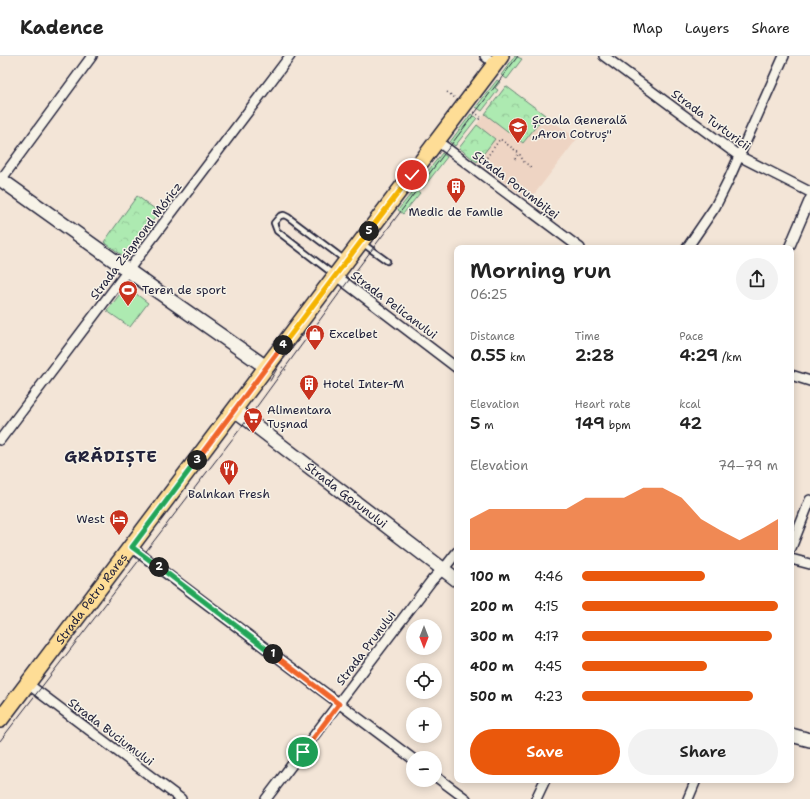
<!DOCTYPE html>
<meta charset="utf-8">
<style>
body{margin:0;font-family:"Shantell Sans",sans-serif;background:#f2f2f2;color:#222;height:100vh;display:flex;flex-direction:column;font-size:15px;white-space:nowrap}
*{box-sizing:border-box;margin:0}
p{font-size:13px;color:#767676}
.icon{flex:none;width:22px;height:22px;fill:none;stroke:currentColor;stroke-width:2;stroke-linecap:round;stroke-linejoin:round}
.map{position:relative;flex:1;overflow:hidden}
.drawer{position:absolute;left:454px;top:189px;width:340px;height:538px;display:flex;flex-direction:column;background:#fff;border-radius:8px;box-shadow:0 2px 10px #0003}
.drawer>*{flex:none}
.needle{width:26px;rotate:180deg}
.tools{position:absolute;left:406px;top:563px;display:grid;gap:8px}
.tools a{display:grid;place-items:center;width:36px;height:36px;border-radius:50%;background:#fff;box-shadow:0 2px 10px #0003;font-size:20px}
.pin{position:absolute;display:grid;place-items:center;width:34px;height:34px;color:#fff;margin:-17px;border:2px solid #fff;border-radius:50%;box-shadow:0 1px 4px #0007}
.km{position:absolute;width:20px;height:20px;margin:-10px;border-radius:50%;background:#222;color:#fff;font-size:11px;line-height:20px;text-align:center}
.round{display:grid;place-items:center;flex:none;width:42px;height:42px;border-radius:21px;background:#f2f2f2}
.summary{display:flex;align-items:center;justify-content:space-between;height:68px;padding:0 16px}
h1{font-size:22px;font-weight:600;line-height:30px}
.stats{display:grid;grid-template-columns:repeat(3,1fr);gap:6px;height:68px;padding:4px 16px}
.stats div{display:grid;align-content:center}
.stats b{font-size:17px;font-weight:600}
.stats small{font-size:11px;font-weight:400}
.stats p{font-size:11px}
.chart{height:112px;padding:8px 16px}
.chart p{display:flex;justify-content:space-between}
.chart svg{width:100%;height:72px;margin-top:4px;fill:#ea580c;opacity:.7}
.button{display:flex;gap:8px;margin-top:auto;padding:8px 16px}
.button a{flex:1;height:46px;border-radius:24px;background:#ea580c;color:#fff;font-size:16px;font-weight:600;line-height:46px;text-align:center}
.button a+a{background:#f2f2f2;color:#222}
ul{padding:0 16px;list-style:none;font-size:13px}
li{display:grid;grid-template-columns:64px 48px 1fr;align-items:center;height:30px}
li i{height:10px;border-radius:5px;background:#ea580c}
header{display:flex;align-items:center;gap:24px;box-sizing:border-box;height:56px;padding:0 20px;background:#fff;border-bottom:1px solid #e0e0e0}
header strong{font-size:19px}
nav{display:flex;gap:22px;margin-inline-start:auto;font-size:14px}
.map>svg:first-child{display:block}
.built{fill:#eed4c3}
.grass{fill:#adeab1;stroke:#688676}
.park{fill:url(#park-crowns);stroke:#688676}
.lines{fill:none;stroke-linecap:round;stroke-linejoin:round}
.lane-casing{stroke:#22223b;stroke-width:8}
.street-casing{stroke:#22223b;stroke-width:12}
.secondary-casing{stroke:#22223b;stroke-width:16}
.primary-casing{stroke:#22223b;stroke-width:18}
.path{stroke:#22223b;stroke-width:1.5;stroke-dasharray:1 3;stroke-linecap:butt}
.lane{stroke:#f7f3e8;stroke-width:4.5}
.street{stroke:#f7f3e8;stroke-width:9}
.secondary{stroke:#f7f3e8;stroke-width:13}
.primary{stroke:#fedd96;stroke-width:15}
.tram{stroke:#22223b;stroke-width:1}
.split-1-casing{stroke:#fff;stroke-width:8}
.split-2-casing{stroke:#fff;stroke-width:8}
.split-3-casing{stroke:#fff;stroke-width:8}
.split-4-casing{stroke:#fff;stroke-width:8}
.split-5-casing{stroke:#fff;stroke-width:8}
.split-6-casing{stroke:#fff;stroke-width:8}
.split-1{stroke:#f0652b;stroke-width:5}
.split-2{stroke:#22a559;stroke-width:5}
.split-3{stroke:#22a559;stroke-width:5}
.split-4{stroke:#f0652b;stroke-width:5}
.split-5{stroke:#f5b400;stroke-width:5}
.split-6{stroke:#f5b400;stroke-width:5}
.labels{text-anchor:middle;stroke-width:3;stroke-linejoin:round;paint-order:stroke}
.poi-label{font-size:12px;fill:#22223b;stroke:#f7f3e8;text-anchor:start}
.street-label{font-size:12px;fill:#22223b;stroke:#f7f3e8}
.district-label{font-size:16px;font-weight:bold;letter-spacing:1px;fill:#22223b;stroke:#f7f3e8}
</style>
<header>
<strong>Kadence</strong>
<nav><a>Map</a><a>Layers</a><a>Share</a></nav>
</header>
<div class="map">
<svg width="810" height="743" viewBox="0 0 810 743">
<defs>
<pattern id="park-crowns" width="20" height="18" patternUnits="userSpaceOnUse"><rect width="20" height="18" fill="#adeab1"/><path d="M2 6a3 3 0 1 1 6 0M12 15a3 3 0 1 1 6 0" fill="none" stroke="#95c899"/></pattern>
</defs>
<rect width="100%" height="100%" fill="#f3e5d7"/>
<filter id="ink" filterUnits="userSpaceOnUse"><feTurbulence type="fractalNoise" baseFrequency=".025" numOctaves="2"/><feDisplacementMap in="SourceGraphic" scale="8" xChannelSelector="R" yChannelSelector="G"/><feConvolveMatrix kernelMatrix="1 2 1 2 8 2 1 2 1" color-interpolation-filters="sRGB"/></filter>
<g filter="url(#ink)">
<path class="built" d="M506,30L577,83L529,145L459,92Z"/>
<path class="grass" d="M515,0L522,3L507,23L501,19Z
M497,24L500,26L495,32L498,34L482,55L476,51Z
M471,58L477,62L455,90L450,86Z
M442,97L447,101L423,132L418,128Z
M415,133L420,137L403,158L398,154Z
M126,230L148,247L130,271L107,255Z"/>
<path class="park" d="M506,30L545,59L523,87L485,58Z
M477,69L495,83L477,106L459,92Z
M137,140L159,156L126,202L104,186Z"/>
<g class="lines">
<g class="lane-casing">
<path id="lane" d="M362,187L387,205
M333,218L277,175L274,167L280,160L284,159L288,161L345,204"/>
</g>
<g class="street-casing">
<path id="street" d="M485,0L495,8
M604,0L739,100L810,136
M437,85L580,192
M0,125L92,0
M687,192L715,151L728,125L784,0
M789,192L810,143
M335,219L457,312
M791,319L810,325
M0,384L290,0
M131,491L413,703
M791,492L810,444
M791,503L810,508
M28,628L181,743
M435,720L466,743
M266,743L432,524L446,510L457,496
M536,743L545,724
M688,743L696,724"/>
</g>
<g class="secondary-casing">
<g id="secondary">
<path d="M0,123L150,230L266,311"/>
<path id="s1" d="M235,354L457,524"/>
<path d="M791,679L810,684"/>
</g>
</g>
<g class="primary-casing">
<g id="primary">
<path id="s2" d="M0,664L501,0"/>
</g>
</g>
<path class="path" d="M447,36L455,42
M474,56L481,61
M479,63L481,64
M515,103L519,97
M482,108L500,83L519,97L524,106L531,111
M282,311L287,315"/>
<use href="#lane" class="lane"/>
<use href="#street" class="street"/>
<use href="#secondary" class="secondary"/>
<use href="#primary" class="primary"/>
<path class="tram" d="M270,325L279,309L305,276
M0,685L247,364L346,228L518,0"/>
</g>
</g>
<g class="lines" filter="url(#ink)">
<g class="split-1-casing">
<path id="split-1" d="M273,598L339,648L303,696"/>
</g>
<g class="split-2-casing">
<path id="split-2" d="M159,511L273,598"/>
</g>
<g class="split-3-casing">
<path id="split-3" d="M159,511L132,491L197,404"/>
</g>
<g class="split-4-casing">
<path id="split-4" d="M197,404L283,289"/>
</g>
<g class="split-5-casing">
<path id="split-5" d="M283,289L369,175"/>
</g>
<g class="split-6-casing">
<path id="split-6" d="M369,175L412,119"/>
</g>
<use href="#split-1" class="split-1"/>
<use href="#split-2" class="split-2"/>
<use href="#split-3" class="split-3"/>
<use href="#split-4" class="split-4"/>
<use href="#split-5" class="split-5"/>
<use href="#split-6" class="split-6"/>
</g>
<defs>
<g id="school-pin" transform="scale(1)"><path d="M0 17L-7.5 6A9.5 9.5 0 1 1 7.5 6Z" fill="#c8321e" stroke="#f7f3e8"/><path d="M0-5L7-2L0 1L-7-2ZM-4 1L0 2.5L4 1V4Q0 6-4 4Z" fill="#fff"/></g>
<g id="building-pin" transform="scale(1)"><path d="M0 17L-7.5 6A9.5 9.5 0 1 1 7.5 6Z" fill="#c8321e" stroke="#f7f3e8"/><path d="M-4-6H4V6H1V3H-1V6H-4ZM-2.5-4.3h1.7v1.8h-1.7ZM.8-4.3h1.7v1.8H.8ZM-2.5-1h1.7V.8h-1.7ZM.8-1h1.7V.8H.8Z" fill="#fff"/></g>
<g id="stadium-pin" transform="scale(1)"><path d="M0 17L-7.5 6A9.5 9.5 0 1 1 7.5 6Z" fill="#c8321e" stroke="#f7f3e8"/><path d="M0-5a6.5 5 0 1 0 0 10a6.5 5 0 1 0 0-10ZM-3.5-1.8h7v3.6h-7Z" fill="#fff"/></g>
<g id="shop-pin" transform="scale(1)"><path d="M0 17L-7.5 6A9.5 9.5 0 1 1 7.5 6Z" fill="#c8321e" stroke="#f7f3e8"/><path d="M-5-2.5h2.3a2.7 3.5 0 0 1 5.4 0H5L5.5 6h-11ZM-1.5-2.5h3a1.5 2.3 0 0 0-3 0Z" fill="#fff"/></g>
<g id="supermarket-pin" transform="scale(1)"><path d="M0 17L-7.5 6A9.5 9.5 0 1 1 7.5 6Z" fill="#c8321e" stroke="#f7f3e8"/><path d="M-6-5.5h2.5l.6 2H6L4.5 2H-2.5L-4.4-4H-6ZM-1.5 3.2a1.3 1.3 0 1 0 .1 0ZM3 3.2a1.3 1.3 0 1 0 .1 0Z" fill="#fff"/></g>
<g id="restaurant-pin" transform="scale(1)"><path d="M0 17L-7.5 6A9.5 9.5 0 1 1 7.5 6Z" fill="#c8321e" stroke="#f7f3e8"/><path d="M-5-6h1v4h1v-4h1v4h1v-4h1v5L-1.5 .5V6h-2V.5L-5-1ZM5-6V6H3V1.5H1.5Q1.5-4 5-6Z" fill="#fff"/></g>
<g id="hotel-pin" transform="scale(1)"><path d="M0 17L-7.5 6A9.5 9.5 0 1 1 7.5 6Z" fill="#c8321e" stroke="#f7f3e8"/><path d="M-6-4.5h1.5V1H6V5H4.5V3h-9V5H-6ZM-4 0a1.8 1.8 0 1 1 3.6 0ZM.5 0V-2.5h3Q6-2.5 6 0Z" fill="#fff"/></g>
</defs>
<g fill-rule="evenodd">
<use href="#school-pin" x="518" y="71"/>
<use href="#building-pin" x="456" y="131"/>
<use href="#stadium-pin" x="128" y="234"/>
<use href="#shop-pin" x="315" y="278"/>
<use href="#building-pin" x="309" y="328"/>
<use href="#supermarket-pin" x="253" y="361"/>
<use href="#restaurant-pin" x="229" y="413"/>
<use href="#hotel-pin" x="119" y="463"/>
</g>
<g class="labels">
<g class="poi-label">
<text x="532" y="68">Școala Generală<tspan x="532" dy="14">,,Aron Cotruș"</tspan></text>
<text x="456" y="160" text-anchor="middle">Medic de Famlie</text>
<text x="142" y="238">Teren de sport</text>
<text x="329" y="282">Excelbet</text>
<text x="323" y="332">Hotel Inter-M</text>
<text x="267" y="358">Alimentara<tspan x="267" dy="14">Tușnad</tspan></text>
<text x="229" y="442" text-anchor="middle">Balnkan Fresh</text>
<text x="105" y="467" text-anchor="end">West</text>
</g>
<g class="street-label">
<text transform="translate(711 64) rotate(36)" y="4">Strada Turturicii</text>
<text transform="translate(516 129) rotate(37)" y="4">Strada Porumbiței</text>
<text transform="translate(136 185) rotate(-53)" y="4">Strada Zsigmond Móricz</text>
<text transform="translate(394 249) rotate(37)" y="4">Strada Pelicanului</text>
<text dy="4" stroke="none"><textPath href="#s1" startOffset="140">Strada Gorunului</textPath></text>
<text dy="4" stroke="none"><textPath href="#s2" startOffset="152">Strada Petru Rareș</textPath></text>
<text transform="translate(366 592) rotate(-53)" y="4">Strada Prunului</text>
<text transform="translate(111 676) rotate(37)" y="4">Strada Buciumului</text>
</g>
<g class="district-label">
<text x="111" y="406">GRĂDIȘTE</text>
</g>
</g>
</svg>
<div class="tools">
<a><svg class="needle" viewBox="-14 -14 28 28"><path d="M0-13l5 13h-10z" fill="#e53935"/><path d="M0 13l5-13h-10z" fill="#767676"/></svg></a>
<a><svg class="icon" aria-label="locate" viewBox="0 0 24 24"><circle cx="12" cy="12" r="6"/><path d="M12 2v4M12 18v4M2 12h4M18 12h4"/></svg></a>
<a>+</a>
<a>−</a>
</div>
<div class="pin" style="left:303px;top:696px;background:#1e9e55"><svg class="icon" aria-label="arrive" viewBox="0 0 24 24"><path d="M6 21V4h12l-3 4 3 4H6"/></svg></div>
<div class="pin" style="left:412px;top:119px;background:#d93025"><svg class="icon" aria-label="check" viewBox="0 0 24 24"><path d="M5 12l5 5 9-10"/></svg></div>
<b class="km" style="left:273px;top:598px">1</b>
<b class="km" style="left:159px;top:511px">2</b>
<b class="km" style="left:197px;top:404px">3</b>
<b class="km" style="left:283px;top:289px">4</b>
<b class="km" style="left:369px;top:175px">5</b>
<section class="drawer">
<div class="summary"><div><h1>Morning run</h1><p>06:25</p></div><a class="round"><svg class="icon" aria-label="share" viewBox="0 0 24 24"><path d="M12 15V3M7 8l5-5 5 5M5 13v7h14v-7"/></svg></a></div>
<div class="stats">
<div><p>Distance</p><b>0.55<small> km</small></b></div>
<div><p>Time</p><b>2:28</b></div>
<div><p>Pace</p><b>4:29<small> /km</small></b></div>
</div>
<div class="stats">
<div><p>Elevation</p><b>5<small> m</small></b></div>
<div><p>Heart rate</p><b>149<small> bpm</small></b></div>
<div><p>kcal</p><b>42</b></div>
</div>
<div class="chart"><p><span>Elevation</span>74–79 m</p>
<svg viewBox="0 0 160 44" preserveAspectRatio="none"><path d="M0 44V25L10 19L20 19L30 19L40 19L50 19L60 12L70 12L80 12L90 6L100 6L110 12L120 25L130 32L140 38L150 32L160 25V44z"/></svg>
</div>
<ul>
<li><b>100 m</b>4:46<i style="width:63%"></i></li>
<li><b>200 m</b>4:15<i style="width:100%"></i></li>
<li><b>300 m</b>4:17<i style="width:97%"></i></li>
<li><b>400 m</b>4:45<i style="width:64%"></i></li>
<li><b>500 m</b>4:23<i style="width:87%"></i></li>
</ul>
<div class="button"><a>Save</a><a>Share</a></div>
</section>
</div>
